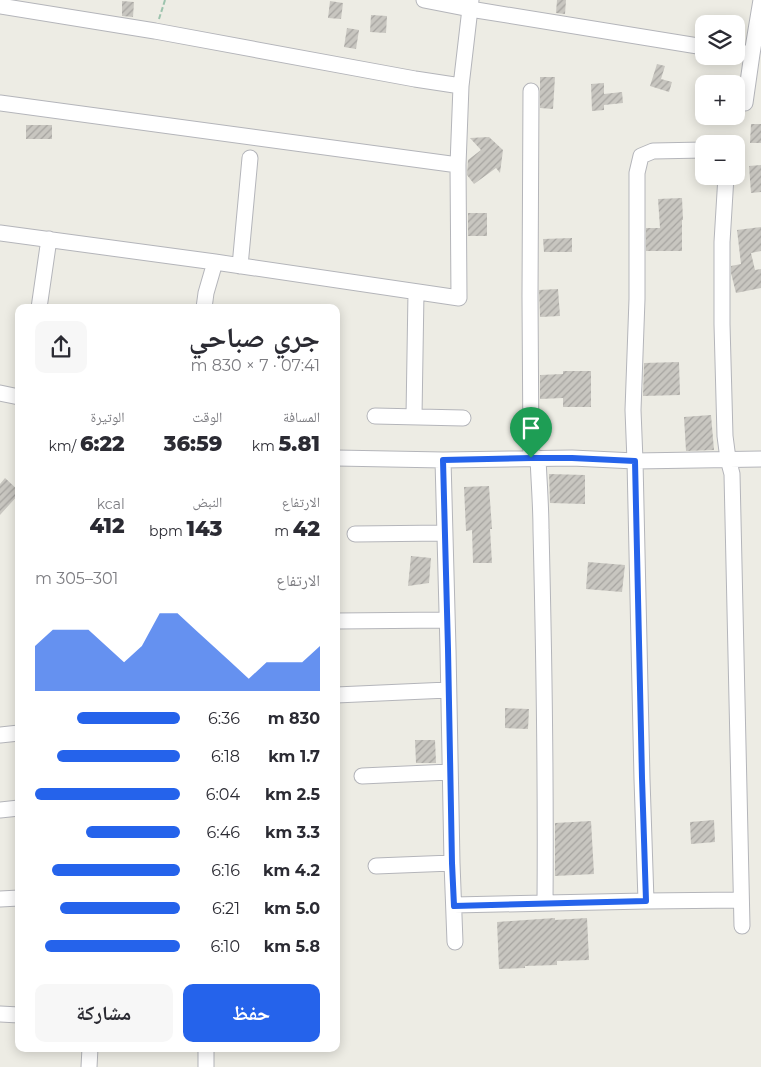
<!DOCTYPE html>
<html lang="ar">
<meta charset="utf-8">
<style>
body{margin:0;font-family:Montserrat,"Noto Naskh Arabic",sans-serif;background:#f7f7f7;color:#2b2b33;direction:rtl;height:100vh;display:flex;flex-direction:column;font-size:19px;white-space:nowrap}
*{box-sizing:border-box;margin:0}
p{font-size:16px;color:#7c7c81}
.icon{flex:none;width:28px;height:28px;fill:none;stroke:currentColor;stroke-width:2;stroke-linecap:round;stroke-linejoin:round}
.map{position:relative;flex:1;overflow:hidden;direction:ltr}
.sheet{position:absolute;left:15px;top:304px;width:325px;height:748px;display:flex;flex-direction:column;background:#fff;border-radius:10px;box-shadow:0 2px 12px #0003;direction:rtl}
.sheet>*{flex:none}
.buttons{position:absolute;left:695px;top:15px;display:grid;gap:10px}
.buttons a{display:grid;place-items:center;width:50px;height:50px;border-radius:10px;background:#fff;box-shadow:0 2px 12px #0003;font-size:25px}
.pin{position:absolute;display:grid;place-items:center;width:42px;height:42px;color:#fff;margin:-51px -21px;border-radius:50% 50% 50% 0;rotate:-45deg;box-shadow:0 0 5px #0007}
.pin .icon{rotate:45deg}
.round{display:grid;place-items:center;flex:none;width:52px;height:52px;border-radius:10px;background:#f7f7f7}
.head{display:flex;align-items:center;justify-content:space-between;height:85px;padding:0 20px}
h1{font-size:28px;font-weight:800;line-height:38px}
.metrics{display:grid;grid-template-columns:repeat(3,1fr);gap:8px;height:85px;padding:5px 20px}
.metrics div{display:grid;align-content:center}
.metrics b{font-size:21px;font-weight:800}
.metrics small{font-size:14px;font-weight:400}
.metrics p{font-size:14px}
.chart{height:140px;padding:10px 20px}
.chart p{display:flex;justify-content:space-between}
.chart svg{width:100%;height:90px;margin-top:5px;fill:#2563eb;opacity:.7}
.button{display:flex;gap:10px;margin-top:auto;padding:10px 20px}
.button a{flex:1;height:58px;border-radius:10px;background:#2563eb;color:#fff;font-size:20px;font-weight:800;line-height:58px;text-align:center}
.button a+a{background:#f7f7f7;color:#2b2b33}
ul{padding:0 20px;list-style:none;font-size:16px}
li{display:grid;grid-template-columns:80px 60px 1fr;align-items:center;height:38px}
li i{height:12px;border-radius:6px;background:#2563eb}
.map>svg:first-child{display:block}
.building{fill:url(#building-hatch)}
.lines{fill:none;stroke-linecap:round;stroke-linejoin:round}
.minor-casing{stroke:#b4b5ba;stroke-width:17}
.path{stroke:#9cc3ad;stroke-width:2;stroke-dasharray:5 2.5;stroke-linecap:butt}
.minor{stroke:#fff;stroke-width:15}
.route-casing{stroke:#fff;stroke-width:10}
.route{stroke:#2563eb;stroke-width:6}
</style>
<div class="map">
<svg width="761" height="1067" viewBox="0 0 761 1067">
<defs>
<pattern id="building-hatch" width="6" height="6" patternUnits="userSpaceOnUse" patternTransform="scale(1.25)"><rect width="6" height="6" fill="#c8c6c0"/><path d="M-1 1l2-2M0 6l6-6M5 7l2-2" fill="none" stroke="#a6a4a0"/></pattern>
</defs>
<rect width="100%" height="100%" fill="#edece4"/>
<path class="building" d="M557,0H566L565,14L556,13Z
M122,1L134,2L133,17L122,16Z
M330,1L343,3L341,19L328,18Z
M371,15L387,16L386,33L370,32Z
M347,28L359,30L356,49L344,47Z
M657,64L665,66L661,79L672,82L669,92L650,86Z
M540,77H555L553,109L540,108Z
M604,83V94L622,92L623,103L604,105V110L592,111L591,84Z
M751,124H761V143H750Z
M26,125H52V139H26Z
M489,137L503,150L500,173L496,168L474,184L467,175L468,160L481,150L470,138Z
M761,165V192L751,193L749,166Z
M682,198L683,220H682V251H646V228H660L658,199Z
M468,213H487V236H468Z
M761,227V251L751,253L755,270L761,269V288L736,293L731,273V266L741,264L737,230Z
M572,238V252H544L543,239Z
M558,289L560,316L540,317L539,290Z
M679,362L680,395L643,396L644,363Z
M563,371H591V407H563V398L540,399V375L563,374Z
M711,415L714,450L686,451L684,417Z
M549,474L585,475V504L550,503Z
M5,478L19,491V494L0,515V484Z
M489,486L492,529H490L492,563H473L472,530L466,531L464,487Z
M411,556L431,558L429,583L408,586Z
M588,562L625,565L622,592L586,589Z
M505,708L529,709L528,729L505,728Z
M415,740H435L436,763H416Z
M714,820L715,842L691,844L690,822Z
M591,821L594,874L555,876V823Z
M555,918V920L587,918L589,960L557,961V965L525,966V968L499,969L497,922Z"/>
<g class="lines">
<g class="minor-casing">
<path id="minor" d="M424,0L470,9L704,47
M0,6L155,31L415,79L461,86
M736,52L752,54L761,0
M0,103L458,165
M745,103L752,54
M726,176L722,242V324L725,436L728,459L732,474L742,926
M0,233L215,262L459,298L458,165L461,86L471,0
M240,266L250,158
M39,308L49,239
M204,308L206,293L215,262
M0,393L19,397
M375,416L463,418
M414,416L416,292
M336,458L443,460L572,458L635,461L761,459
M531,458L530,297L531,91
M538,458C539,482 541,506 541,530C544,654 546,779 545,903
M443,460L448,649L452,863L455,942
M355,534L445,533
M337,621L447,620
M336,695L448,690
M0,735L19,733
M362,776L450,772
M0,810L19,808
M376,866L452,863
M0,899L19,898
M646,901L642,779L635,461L633,410L637,299V173L641,156L653,151L704,150
M454,905L646,901L741,900
M0,1014L19,1015
M206,1048V1067
M89,1067L90,1048"/>
</g>
<path class="path" d="M159,19L165,0"/>
<use href="#minor" class="minor"/>
</g>
<g class="lines">
<g class="route-casing">
<path id="route" d="M531,458H572L635,461L642,778L646,901L454,906L452,863L448,649L443,460Z"/>
</g>
<use href="#route" class="route"/>
</g>
</svg>
<div class="buttons">
<a><svg class="icon" aria-label="layers" viewBox="0 0 24 24"><path d="M12 4l9 5-9 5-9-5zM3 14l9 5 9-5"/></svg></a>
<a>+</a>
<a>−</a>
</div>
<div class="pin" style="left:531px;top:458px;background:#1e9e55"><svg class="icon" aria-label="arrive" viewBox="0 0 24 24"><path d="M6 21V4h12l-3 4 3 4H6"/></svg></div>
<section class="sheet">
<div class="head"><div><h1>جري صباحي</h1><p>07:41 · 7 × 830 m</p></div><a class="round"><svg class="icon" aria-label="share" viewBox="0 0 24 24"><path d="M12 15V3M7 8l5-5 5 5M5 13v7h14v-7"/></svg></a></div>
<div class="metrics">
<div><p>المسافة</p><b>5.81<small> km</small></b></div>
<div><p>الوقت</p><b>36:59</b></div>
<div><p>الوتيرة</p><b>6:22<small> /km</small></b></div>
</div>
<div class="metrics">
<div><p>الارتفاع</p><b>42<small> m</small></b></div>
<div><p>النبض</p><b>143<small> bpm</small></b></div>
<div><p>kcal</p><b>412</b></div>
</div>
<div class="chart"><p><span>الارتفاع</span>301–305 m</p>
<svg viewBox="0 0 160 44" preserveAspectRatio="none"><path d="M0 44V22L10 14L20 14L30 14L40 22L50 30L60 22L70 6L80 6L90 14L100 22L110 30L120 38L130 30L140 30L150 30L160 22V44z"/></svg>
</div>
<ul>
<li><b>830 m</b>6:36<i style="width:71%"></i></li>
<li><b>1.7 km</b>6:18<i style="width:85%"></i></li>
<li><b>2.5 km</b>6:04<i style="width:100%"></i></li>
<li><b>3.3 km</b>6:46<i style="width:65%"></i></li>
<li><b>4.2 km</b>6:16<i style="width:88%"></i></li>
<li><b>5.0 km</b>6:21<i style="width:83%"></i></li>
<li><b>5.8 km</b>6:10<i style="width:93%"></i></li>
</ul>
<div class="button"><a>حفظ</a><a>مشاركة</a></div>
</section>
</div>
